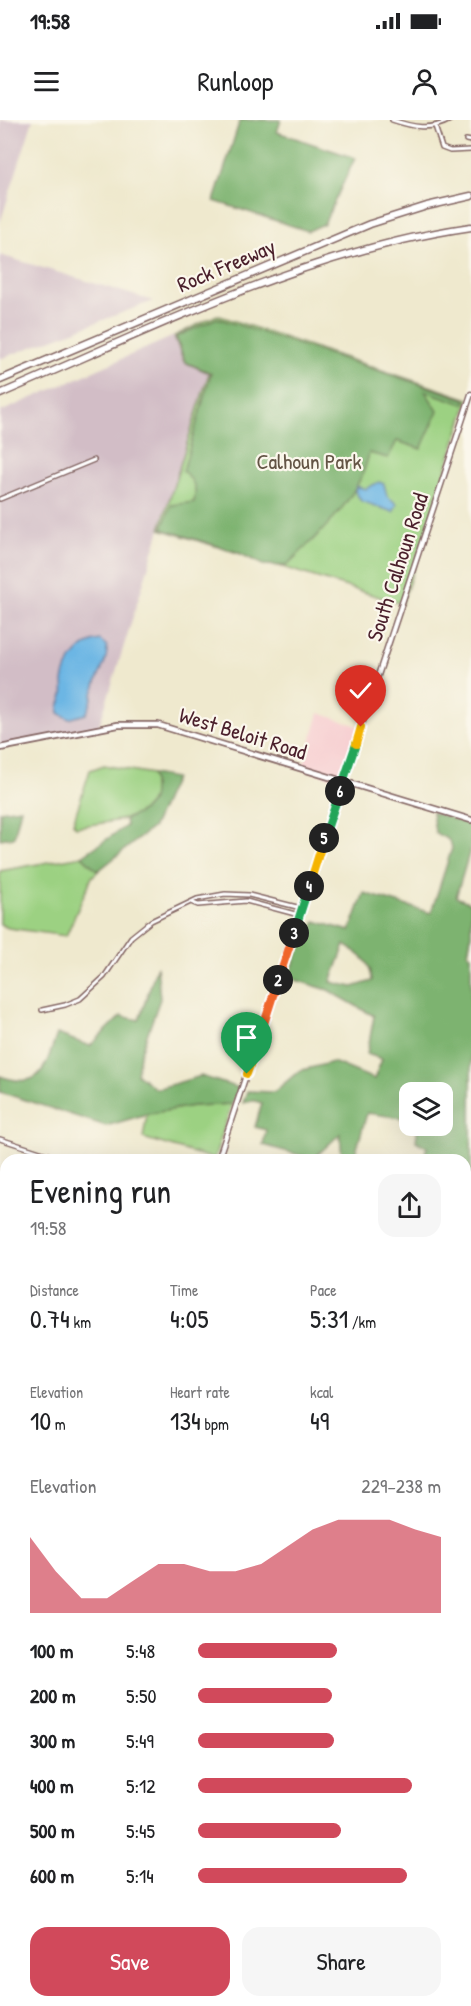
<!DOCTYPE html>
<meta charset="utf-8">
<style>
body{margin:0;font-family:"Patrick Hand",sans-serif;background:#f6f6f6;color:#202124;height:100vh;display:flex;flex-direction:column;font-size:22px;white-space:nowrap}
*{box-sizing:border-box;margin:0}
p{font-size:20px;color:#757577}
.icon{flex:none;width:33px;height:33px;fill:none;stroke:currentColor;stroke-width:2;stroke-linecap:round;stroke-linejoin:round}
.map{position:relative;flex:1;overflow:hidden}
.side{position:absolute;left:0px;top:1034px;width:471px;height:854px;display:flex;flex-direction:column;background:#fff;border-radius:18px 18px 0 0;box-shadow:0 6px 24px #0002}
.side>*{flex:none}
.controls{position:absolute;left:399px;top:962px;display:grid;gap:12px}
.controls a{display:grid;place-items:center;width:54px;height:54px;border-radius:12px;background:#fff;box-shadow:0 6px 24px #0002;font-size:30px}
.pin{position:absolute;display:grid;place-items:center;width:51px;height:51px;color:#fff;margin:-62px -26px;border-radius:50% 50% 50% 0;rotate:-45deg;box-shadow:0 0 6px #0007}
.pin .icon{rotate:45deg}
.km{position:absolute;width:30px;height:30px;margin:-15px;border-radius:50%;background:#222;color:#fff;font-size:16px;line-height:30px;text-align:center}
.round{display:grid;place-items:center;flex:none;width:63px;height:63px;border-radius:18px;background:#f6f6f6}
.head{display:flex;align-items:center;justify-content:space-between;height:102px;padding:0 30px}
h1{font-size:33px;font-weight:600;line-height:45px}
.stats{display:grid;grid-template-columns:repeat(3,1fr);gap:9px;height:102px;padding:6px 30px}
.stats div{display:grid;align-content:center}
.stats b{font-size:26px;font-weight:600}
.stats small{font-size:16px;font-weight:400}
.stats p{font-size:16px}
.chart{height:168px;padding:12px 30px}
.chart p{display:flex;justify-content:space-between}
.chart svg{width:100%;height:108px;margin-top:6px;fill:#d1495b;opacity:.7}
.cta{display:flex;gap:12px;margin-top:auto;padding:12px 30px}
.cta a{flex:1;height:69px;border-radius:18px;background:#d1495b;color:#fff;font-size:24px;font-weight:600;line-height:69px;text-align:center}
.cta a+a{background:#f6f6f6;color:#202124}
ul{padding:0 30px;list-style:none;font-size:20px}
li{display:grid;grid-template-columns:96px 72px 1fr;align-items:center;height:45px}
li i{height:15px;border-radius:8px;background:#d1495b}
.status{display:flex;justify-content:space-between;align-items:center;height:42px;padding:0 30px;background:#fff;direction:ltr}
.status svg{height:16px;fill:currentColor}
header{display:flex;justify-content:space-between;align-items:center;height:78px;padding:0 30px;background:#fff;font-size:27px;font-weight:600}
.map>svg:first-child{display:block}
.built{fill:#f7cfd1}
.industrial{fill:#d2bdc6}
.green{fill:#9cd182;stroke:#737856;stroke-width:1.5}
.forest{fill:#7db370;stroke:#64694e;stroke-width:1.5;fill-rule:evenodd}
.water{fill:#6cb6e4;stroke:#5b6a88;stroke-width:1.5}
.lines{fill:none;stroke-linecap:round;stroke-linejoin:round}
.minor-casing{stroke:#846664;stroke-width:6}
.tertiary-casing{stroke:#846664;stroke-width:7}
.secondary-casing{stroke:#846664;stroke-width:8}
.motorway-casing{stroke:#846664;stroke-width:9}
.minor{stroke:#fff;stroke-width:3}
.tertiary{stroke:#fff;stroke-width:4}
.secondary{stroke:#fff;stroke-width:4.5}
.motorway{stroke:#fff;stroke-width:6}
.split-1-casing{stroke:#fff;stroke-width:12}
.split-2-casing{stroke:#fff;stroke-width:12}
.split-3-casing{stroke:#fff;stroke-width:12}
.split-4-casing{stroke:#fff;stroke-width:12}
.split-5-casing{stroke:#fff;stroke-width:12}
.split-6-casing{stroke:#fff;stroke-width:12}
.split-7-casing{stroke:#fff;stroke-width:12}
.split-8-casing{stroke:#fff;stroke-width:12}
.split-1{stroke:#f5b400;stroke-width:8}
.split-2{stroke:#f0652b;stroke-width:8}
.split-3{stroke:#f0652b;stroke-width:8}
.split-4{stroke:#22a559;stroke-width:8}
.split-5{stroke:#f5b400;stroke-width:8}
.split-6{stroke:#22a559;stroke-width:8}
.split-7{stroke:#22a559;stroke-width:8}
.split-8{stroke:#f5b400;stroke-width:8}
.labels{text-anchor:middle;stroke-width:4.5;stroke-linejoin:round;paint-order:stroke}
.street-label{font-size:22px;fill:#4a1f2b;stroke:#fbf7ec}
.park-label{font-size:22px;fill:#635445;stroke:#fbf7ec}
</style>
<div class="status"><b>19:58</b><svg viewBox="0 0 49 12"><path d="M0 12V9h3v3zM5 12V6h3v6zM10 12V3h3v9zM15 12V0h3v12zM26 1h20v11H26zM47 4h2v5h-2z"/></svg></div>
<header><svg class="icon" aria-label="menu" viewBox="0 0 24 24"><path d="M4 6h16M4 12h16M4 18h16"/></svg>Runloop<svg class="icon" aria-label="person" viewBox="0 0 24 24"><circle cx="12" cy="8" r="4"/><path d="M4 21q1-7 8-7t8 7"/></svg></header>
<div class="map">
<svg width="471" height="1886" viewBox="0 0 471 1886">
<rect width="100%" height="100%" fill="#fbf7ec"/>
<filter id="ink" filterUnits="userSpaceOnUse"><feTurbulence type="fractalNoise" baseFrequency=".0167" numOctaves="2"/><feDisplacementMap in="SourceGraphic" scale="12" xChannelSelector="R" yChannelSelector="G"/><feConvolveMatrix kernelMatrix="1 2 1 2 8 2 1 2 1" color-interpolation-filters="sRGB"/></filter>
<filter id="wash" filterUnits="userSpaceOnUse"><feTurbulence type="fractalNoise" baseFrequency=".008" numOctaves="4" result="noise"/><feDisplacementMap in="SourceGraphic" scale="24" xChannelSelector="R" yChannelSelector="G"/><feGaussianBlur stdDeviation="1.35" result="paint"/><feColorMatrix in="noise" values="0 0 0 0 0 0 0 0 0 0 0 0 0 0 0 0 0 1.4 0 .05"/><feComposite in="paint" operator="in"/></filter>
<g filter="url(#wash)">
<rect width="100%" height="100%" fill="#efe9ce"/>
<path class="built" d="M319,593L361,607L343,661L302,649Z
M6,1377V1438L0,1455V1379Z"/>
<path class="industrial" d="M0,0H33L0,103Z
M0,135L90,162L153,181L0,239Z
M174,216L184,242L209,252L98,609L0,628V292Z"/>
<path class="green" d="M217,195L469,279L402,484L160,409L209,253L184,242L174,216Z
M104,645L152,654C153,661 156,671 154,678C146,702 97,703 76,707L73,703L90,650Z
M82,736L98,751L92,757L66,816L8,808L0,804V751Z
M232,984L214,1039L143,1018L147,994L193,986Z
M465,1546L471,1548V1728L465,1726Z
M208,1881H264L262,1886H223Z"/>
<path class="forest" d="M240,0H281L277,12L355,38L324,104L308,111L214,81Z
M217,198L465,279L466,281L463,284L425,271L438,291L421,329L397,321L388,338L369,333C360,379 319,414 286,446L263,445L237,432L162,409L171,385L194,382C197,368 194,361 183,351L211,253L185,242L176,217Z
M152,654L175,658L153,707L98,751L82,736L126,706L125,699C152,689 156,682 152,654Z
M21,688L14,717L0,719V691Z
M432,692L471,705V727L456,777L471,783V816L468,833L471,835V1169L465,1171V1040L423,1039L427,1027L416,1021L418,1005H442V972H410L409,999L367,993L354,1039H342L340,1014L313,1039L263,1025L266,1010L255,1007L262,983L251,980L243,983L247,971L274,972L299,951L333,942L374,959L382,939L367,934L374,896L328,870L289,858L302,818L310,816L315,801L350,811L364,773L431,793L452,728C450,715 441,719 435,712ZM345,825C361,835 371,841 372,861L353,867L331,862Z
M157,846L160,879L140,935L137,954L156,969L201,956L239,968L232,984L193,986L147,994L106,1006L0,972V956C42,971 45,947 57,914L90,926L121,896L139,900Z
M471,1323V1464L465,1465V1326Z
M465,1838L471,1839V1886H374L358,1881H465Z"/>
<path class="water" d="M379,362L384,364L387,376L397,384L393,392L361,381L355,371L356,366L365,369Z
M100,520L107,526C108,540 101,550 96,563C92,575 93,582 86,594L69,599L59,593C57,586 62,582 63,575C64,570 63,566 63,561C66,542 81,522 100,520Z"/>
</g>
<g filter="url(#ink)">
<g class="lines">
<g class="minor-casing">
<path id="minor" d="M392,0C413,7 430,11 450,0
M435,6L442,28L450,31L471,30
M466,20L471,21
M0,379L94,340
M193,783L198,785L246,781L299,795
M42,890L65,885L80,879L104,857L131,817L151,801L197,779L225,774L249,775L301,788
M0,1019L65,1040
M0,1091L6,1097
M0,1214L6,1210
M0,1271H6
M0,1598L6,1600
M465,1755L471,1758
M0,1778L6,1779
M355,1886L357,1881"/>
</g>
<g class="tertiary-casing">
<path id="tertiary" d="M218,1040L471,274
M0,1691L6,1673"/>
</g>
<g class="secondary-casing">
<path id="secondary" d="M0,628L118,605H158L471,700
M465,1177L471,1174
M0,1374L6,1371"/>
</g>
<g class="motorway-casing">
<path id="motorway" d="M0,260L370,104L427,86L471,76
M0,274C153,209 305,131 471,107"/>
</g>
<use href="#minor" class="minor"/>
<use href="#tertiary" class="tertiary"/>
<use href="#secondary" class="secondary"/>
<use href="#motorway" class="motorway"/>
</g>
</g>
<g class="lines" filter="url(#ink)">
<g class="split-1-casing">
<path id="split-1" d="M247,954L263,907"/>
</g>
<g class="split-2-casing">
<path id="split-2" d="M263,907L278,860"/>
</g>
<g class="split-3-casing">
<path id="split-3" d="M278,860L294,813"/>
</g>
<g class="split-4-casing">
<path id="split-4" d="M294,813L309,766"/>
</g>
<g class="split-5-casing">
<path id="split-5" d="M309,766L324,718"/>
</g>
<g class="split-6-casing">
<path id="split-6" d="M324,718L340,671"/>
</g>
<g class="split-7-casing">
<path id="split-7" d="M340,671L356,624"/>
</g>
<g class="split-8-casing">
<path id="split-8" d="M356,624L361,607"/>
</g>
<use href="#split-1" class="split-1"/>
<use href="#split-2" class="split-2"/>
<use href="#split-3" class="split-3"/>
<use href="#split-4" class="split-4"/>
<use href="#split-5" class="split-5"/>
<use href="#split-6" class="split-6"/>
<use href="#split-7" class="split-7"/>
<use href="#split-8" class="split-8"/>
</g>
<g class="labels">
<g class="street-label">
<text transform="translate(226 145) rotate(-23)" y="8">Rock Freeway</text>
<text transform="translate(397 447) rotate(-72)" y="8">South Calhoun Road</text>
<text transform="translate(243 613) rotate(17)" y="8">West Beloit Road</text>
</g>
<g class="park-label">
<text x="309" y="349">Calhoun Park</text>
</g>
</g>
</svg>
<div class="controls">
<a><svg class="icon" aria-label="layers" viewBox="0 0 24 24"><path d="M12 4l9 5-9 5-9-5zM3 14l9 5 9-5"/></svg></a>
</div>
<div class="pin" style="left:247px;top:954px;background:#1e9e55"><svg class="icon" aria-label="arrive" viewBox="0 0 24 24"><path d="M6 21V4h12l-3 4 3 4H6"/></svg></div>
<div class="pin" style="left:361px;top:607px;background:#d93025"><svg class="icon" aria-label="check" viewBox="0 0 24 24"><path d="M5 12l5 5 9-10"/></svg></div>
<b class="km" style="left:278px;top:860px">2</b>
<b class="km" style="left:294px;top:813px">3</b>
<b class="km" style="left:309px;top:766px">4</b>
<b class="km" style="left:324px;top:718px">5</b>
<b class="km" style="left:340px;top:671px">6</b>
<section class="side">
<div class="head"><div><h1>Evening run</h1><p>19:58</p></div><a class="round"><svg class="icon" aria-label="share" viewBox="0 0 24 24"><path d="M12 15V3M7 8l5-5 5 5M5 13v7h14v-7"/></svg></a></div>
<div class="stats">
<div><p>Distance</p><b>0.74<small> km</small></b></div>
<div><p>Time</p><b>4:05</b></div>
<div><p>Pace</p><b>5:31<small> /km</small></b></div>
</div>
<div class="stats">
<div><p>Elevation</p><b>10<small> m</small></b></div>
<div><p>Heart rate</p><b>134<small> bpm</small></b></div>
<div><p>kcal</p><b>49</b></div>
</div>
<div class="chart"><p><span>Elevation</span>229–238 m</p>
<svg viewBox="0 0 160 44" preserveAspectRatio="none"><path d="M0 44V13L10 27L20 38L30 38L40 31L50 24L60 24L70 27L80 27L90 24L100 17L110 10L120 6L130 6L140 6L150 10L160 13V44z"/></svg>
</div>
<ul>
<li><b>100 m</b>5:48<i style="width:57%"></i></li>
<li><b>200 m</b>5:50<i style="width:55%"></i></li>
<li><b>300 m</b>5:49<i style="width:56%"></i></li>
<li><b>400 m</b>5:12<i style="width:88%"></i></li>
<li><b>500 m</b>5:45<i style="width:59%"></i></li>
<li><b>600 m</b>5:14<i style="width:86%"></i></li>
</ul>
<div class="cta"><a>Save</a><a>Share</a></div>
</section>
</div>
